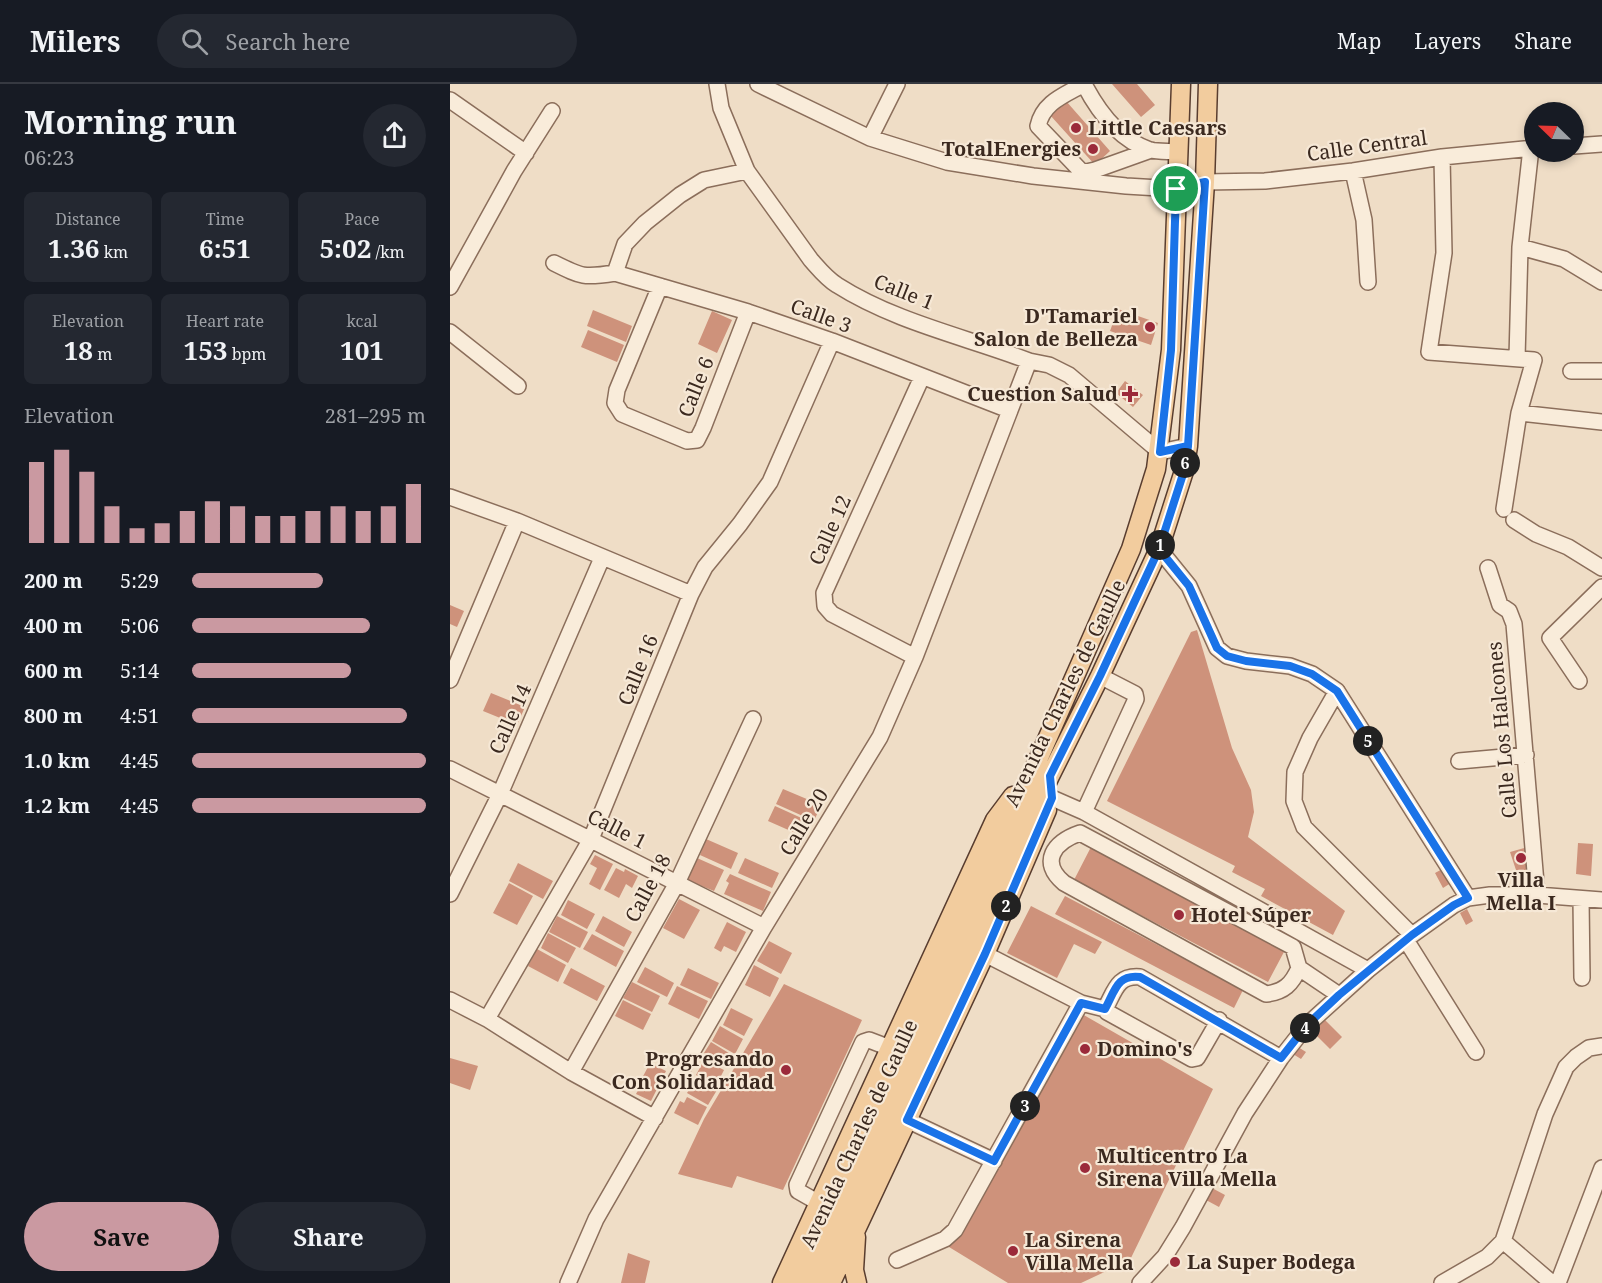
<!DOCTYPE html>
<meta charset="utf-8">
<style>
body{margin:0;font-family:"Noto Serif",serif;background:#242831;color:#f1f3f6;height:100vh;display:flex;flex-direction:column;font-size:22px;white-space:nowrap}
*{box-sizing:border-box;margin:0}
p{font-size:20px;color:#9ea1a6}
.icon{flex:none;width:33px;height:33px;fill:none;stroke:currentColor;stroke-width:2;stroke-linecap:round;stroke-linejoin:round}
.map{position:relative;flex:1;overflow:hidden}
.side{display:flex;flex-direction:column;background:#171b24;width:450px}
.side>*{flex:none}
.needle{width:39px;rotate:293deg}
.buttons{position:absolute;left:1074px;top:18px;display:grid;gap:12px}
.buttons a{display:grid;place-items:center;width:60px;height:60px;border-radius:50%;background:#171b24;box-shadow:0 3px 9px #0003;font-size:30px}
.pin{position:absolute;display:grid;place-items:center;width:51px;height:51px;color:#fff;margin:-26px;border:3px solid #fff;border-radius:50%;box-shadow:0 2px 6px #0007}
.km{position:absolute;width:30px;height:30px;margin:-15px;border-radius:50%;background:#222;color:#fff;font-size:16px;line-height:30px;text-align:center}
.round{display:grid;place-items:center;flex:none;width:63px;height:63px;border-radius:32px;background:#242831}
.headline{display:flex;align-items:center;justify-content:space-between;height:102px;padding:0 24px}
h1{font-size:33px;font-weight:700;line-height:45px}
.metrics{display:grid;grid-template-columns:repeat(3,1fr);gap:9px;height:102px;padding:6px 24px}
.metrics div{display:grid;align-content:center;border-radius:9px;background:#242831;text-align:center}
.metrics b{font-size:26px;font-weight:700}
.metrics small{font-size:16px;font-weight:400}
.metrics p{font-size:16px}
.chart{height:168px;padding:12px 24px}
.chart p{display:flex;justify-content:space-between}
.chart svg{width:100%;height:108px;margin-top:6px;stroke:#ca99a1;stroke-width:6}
.primary-button{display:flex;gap:12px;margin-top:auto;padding:12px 24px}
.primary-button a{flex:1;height:69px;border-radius:36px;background:#ca99a1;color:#111;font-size:24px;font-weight:700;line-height:69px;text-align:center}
.primary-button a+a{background:#242831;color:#f1f3f6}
ul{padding:0 24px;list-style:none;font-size:20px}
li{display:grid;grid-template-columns:96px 72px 1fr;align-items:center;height:45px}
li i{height:15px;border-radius:8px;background:#ca99a1}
header{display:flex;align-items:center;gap:36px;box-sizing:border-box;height:84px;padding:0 30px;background:#171b24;border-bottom:2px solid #363941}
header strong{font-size:28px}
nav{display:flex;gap:33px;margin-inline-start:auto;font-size:21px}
.search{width:420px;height:54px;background:#242831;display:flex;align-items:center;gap:15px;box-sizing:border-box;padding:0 21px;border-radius:33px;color:#9ea1a6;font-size:22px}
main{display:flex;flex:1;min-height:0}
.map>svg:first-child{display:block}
.building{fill:#ce927b}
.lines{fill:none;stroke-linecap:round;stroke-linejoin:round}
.minor-casing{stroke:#8b6e5b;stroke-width:18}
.major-casing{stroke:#593d2f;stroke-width:21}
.minor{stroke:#f9ecda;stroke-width:15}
.major{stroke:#f2cc9e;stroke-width:18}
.route-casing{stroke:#fff;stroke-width:12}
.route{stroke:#1a73e8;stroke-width:8}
.poi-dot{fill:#9b2a3a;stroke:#f6e8d6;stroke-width:2}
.labels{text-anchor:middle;stroke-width:4.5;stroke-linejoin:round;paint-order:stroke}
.poi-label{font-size:20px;font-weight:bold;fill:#3b291f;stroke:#f6e8d6;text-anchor:start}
.street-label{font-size:20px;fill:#3b291f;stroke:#f6e8d6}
</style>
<header>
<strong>Milers</strong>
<div class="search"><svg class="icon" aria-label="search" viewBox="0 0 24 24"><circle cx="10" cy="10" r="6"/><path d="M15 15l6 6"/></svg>Search here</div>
<nav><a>Map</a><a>Layers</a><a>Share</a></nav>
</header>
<main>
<section class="side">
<div class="headline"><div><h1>Morning run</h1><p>06:23</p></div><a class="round"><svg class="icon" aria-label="share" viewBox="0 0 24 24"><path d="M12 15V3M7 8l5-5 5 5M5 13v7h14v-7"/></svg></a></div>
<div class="metrics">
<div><p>Distance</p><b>1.36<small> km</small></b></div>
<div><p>Time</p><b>6:51</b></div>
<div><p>Pace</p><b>5:02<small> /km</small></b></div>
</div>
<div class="metrics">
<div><p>Elevation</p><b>18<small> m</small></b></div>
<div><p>Heart rate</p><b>153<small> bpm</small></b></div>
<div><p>kcal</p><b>101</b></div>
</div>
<div class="chart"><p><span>Elevation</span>281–295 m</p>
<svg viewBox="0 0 160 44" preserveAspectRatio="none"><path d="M5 44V11M15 44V6M25 44V15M35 44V29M45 44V38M55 44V36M65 44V31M75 44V27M85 44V29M95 44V33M105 44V33M115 44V31M125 44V29M135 44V31M145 44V29M155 44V20"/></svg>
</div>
<ul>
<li><b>200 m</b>5:29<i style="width:56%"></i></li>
<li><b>400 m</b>5:06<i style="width:76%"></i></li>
<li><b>600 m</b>5:14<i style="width:68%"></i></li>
<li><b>800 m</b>4:51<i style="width:92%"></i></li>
<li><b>1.0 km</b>4:45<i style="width:100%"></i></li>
<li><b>1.2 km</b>4:45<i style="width:100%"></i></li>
</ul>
<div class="primary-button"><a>Save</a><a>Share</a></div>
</section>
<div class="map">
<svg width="1152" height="1199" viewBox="0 0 1152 1199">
<rect width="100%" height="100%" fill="#efddc6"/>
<path class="building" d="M662,0H687L705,21L691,33Z
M616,17L660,67L645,81L600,31Z
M668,225L708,239L701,261L660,247Z
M143,226L182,242L176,258L137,242Z
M262,227L282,236L267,269L248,260Z
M138,246L174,261L167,278L131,263Z
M675,297L693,311L683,323L666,309Z
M0,521L14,527L7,543L0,540Z
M747,546L782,664L801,706L804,728L798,753L895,827L883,851L811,812L815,805L782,788L785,782L657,717L741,548Z
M41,609L75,623L67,641L33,627Z
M333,705L371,721L364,737L326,720Z
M325,722L358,737L352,752L318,737Z
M256,755L288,769L281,785L250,771Z
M1128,759L1143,760L1141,792L1126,790Z
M1081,762L1078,786L1067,789L1060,768Z
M641,763L835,866L818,898L624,796Z
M145,771L163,780L150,806L139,800L147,784L140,780Z
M247,774L274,786L264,807L237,796Z
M295,774L329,789L322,804L288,789Z
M68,779L103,797L93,815L59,797Z
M996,783L1004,797L993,804L985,789Z
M166,784L174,788L175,785L188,792L182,804L176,800L169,814L154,806Z
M280,790L321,808L313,827L274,810L279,799L276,797Z
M59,799L83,812L67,841L43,829Z
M615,812L793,906L784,924L605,830Z
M229,815L250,826L234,855L213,844Z
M118,816L145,830L137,845L111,831Z
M581,822L652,858L645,870L624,860L607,894L557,869Z
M1017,825L1023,837L1016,841L1010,829Z
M107,832L138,848L130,864L99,848Z
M153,832L182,848L174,863L145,847Z
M277,838L296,848L286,868L274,862L271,868L264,864Z
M98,849L126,864L118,879L91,864Z
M142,850L174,867L166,883L133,865Z
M319,857L342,869L331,890L307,877Z
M87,865L116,881L108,898L78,882Z
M304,881L329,894L320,913L295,901Z
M195,883L224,899L217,913L187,898Z
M121,884L155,902L147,917L113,899Z
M238,884L269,899L261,915L230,901Z
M182,898L210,912L202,928L173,914Z
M334,900L412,936L333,1106L287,1092L282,1104L228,1090L254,1035Z
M227,902L258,917L249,935L218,920Z
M173,916L201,930L193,946L165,932Z
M281,924L303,935L294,952L273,941Z
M632,930L763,1005L680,1176L631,1199H558L499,1163Z
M875,936L892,953L880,965L863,948Z
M270,942L293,955L285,970L262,957Z
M261,958L282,971L275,982L254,969Z
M848,963L856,968L851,975L843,970Z
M0,974L28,982L20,1006L0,999Z
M254,976L274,986L266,1002L246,991Z
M200,979L216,987L201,1017L186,1010L191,1001L189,1000Z
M246,994L267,1006L258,1021L237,1009Z
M237,1013L257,1023L248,1041L224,1029L230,1017L234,1019Z
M762,1104L775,1111L769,1123L756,1116Z
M178,1169L200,1177L195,1199H171Z"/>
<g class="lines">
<g class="minor-casing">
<path id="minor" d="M267,0L271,24L297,87L361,176C369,185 377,195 387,201C445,238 516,253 579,277L599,281L619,291L710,368L738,362
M308,0L420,54L497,78L583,92L676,102L726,105L755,98L815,97L903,87L992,73L1084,64
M634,0C615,11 593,18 588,42L630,86L636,88L645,86L701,66
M634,0C648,27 670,56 700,66C709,68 720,67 729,68
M0,16L76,69
M420,54L447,0
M1124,62L1152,60
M992,73L994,169L979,268L1084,276L1069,329L1054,425
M903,87L914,136L918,198
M1070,163L1114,175L1152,198
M104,179C132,193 134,194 165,189L298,228L382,257L559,326
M165,189L175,160L195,139L230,111L254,96L297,87
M210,202L167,306L165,319L172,330L237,357L247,356L253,344L298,228
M0,203L64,87L102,27
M0,248L68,302
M1067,274L1070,163L1081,64
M1121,287H1152
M1069,329L1152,338
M0,413L67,437L241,510
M1064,436L1086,450L1118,463L1152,484
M709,465L739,502L767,564L777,572L796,577L840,582L862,590L887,607L1018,814
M1038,484L1050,521L1059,527L1064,540L1087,811
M465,573L382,530L375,522L374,509L472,293
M0,596L67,437
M1129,597L1100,554L1152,503
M887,607L860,654L845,688L844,717L854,743L962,851
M1009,677L1076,671
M0,685L314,843
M602,714L634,728L918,886
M634,728L686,615L685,610L650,592
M630,749L843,863L849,884C842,900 834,908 816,910L614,799C589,778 604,758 630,749Z
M0,810L50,710L152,474
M1131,815L1132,894
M956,856L1026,968
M535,870L631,919L655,925L657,928L742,975L747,974L750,969L769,936
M849,884L889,911
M0,916L37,935L121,988L205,1034
M655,925C665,907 667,891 690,893L831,974
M37,935L141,755L241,510L255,483L290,440L320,398L382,257
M121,988L227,799L303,635
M457,1036L544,1077
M369,1119L348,1107L347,1101L413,958L419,956L440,964
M1053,1157L1102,1199
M447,1176L495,1155L505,1146L631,919
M118,1199L146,1135L314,843L430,653L465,573L579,277
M690,1199L715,1172L733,1143L795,1029L831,974L857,941L918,886L962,851L1004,821L1018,814L1040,811H1087L1152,816
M992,1199L1037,1173L1053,1157L1095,1030L1116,983L1126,973L1139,964L1152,962
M1108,1199L1152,1084"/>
</g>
<g class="major-casing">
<path id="major" d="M406,1153L404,1186L407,1199
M332,1199L545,736L563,712
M347,1199L584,685L681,465L706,385L721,266L731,0
M364,1199L600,692L650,592L709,465L734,387L738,362L755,98L758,0
M381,1199L535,870L597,726"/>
</g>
<use href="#minor" class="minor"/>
<use href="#major" class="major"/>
</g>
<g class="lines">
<g class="route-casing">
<path id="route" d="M726,105L721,266L710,368L738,362L734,387L709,465L650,592L600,692L602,714L535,870L457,1036L544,1077L631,919L655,925C665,907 667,890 690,893L831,974L857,941L889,911L962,851L1004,821L1018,814L887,607L862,590L840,582L796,577L777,572L767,564L739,502L709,465L734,387L738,362L755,98L726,105"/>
</g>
<use href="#route" class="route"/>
</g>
<g class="poi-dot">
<circle cx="626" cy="44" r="6"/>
<circle cx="643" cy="65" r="6"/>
<circle cx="700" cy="243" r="6"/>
<path d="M677 301h6v6h6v6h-6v6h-6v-6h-6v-6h6z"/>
<circle cx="1071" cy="774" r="6"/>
<circle cx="729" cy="831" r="6"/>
<circle cx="635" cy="965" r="6"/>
<circle cx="336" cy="986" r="6"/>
<circle cx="635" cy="1084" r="6"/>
<circle cx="563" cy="1167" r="6"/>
<circle cx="725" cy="1178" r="6"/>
</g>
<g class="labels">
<g class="poi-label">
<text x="638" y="51">Little Caesars</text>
<text x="631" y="72" text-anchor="end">TotalEnergies</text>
<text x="688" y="239" text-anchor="end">D'Tamariel<tspan x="688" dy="23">Salon de Belleza</tspan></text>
<text x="668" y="317" text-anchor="end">Cuestion Salud</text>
<text x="1071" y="803" text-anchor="middle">Villa<tspan x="1071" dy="23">Mella I</tspan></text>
<text x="741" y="838">Hotel Súper</text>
<text x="647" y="972">Domino's</text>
<text x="324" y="982" text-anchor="end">Progresando<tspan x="324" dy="23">Con Solidaridad</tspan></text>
<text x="647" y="1079">Multicentro La<tspan x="647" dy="23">Sirena Villa Mella</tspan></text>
<text x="575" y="1163">La Sirena<tspan x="575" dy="23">Villa Mella</tspan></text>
<text x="737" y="1185">La Super Bodega</text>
</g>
<g class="street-label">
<text transform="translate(917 62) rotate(-8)" y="7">Calle Central</text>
<text transform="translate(454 208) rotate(22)" y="7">Calle 1</text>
<text transform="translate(371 232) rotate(20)" y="7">Calle 3</text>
<text transform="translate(246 303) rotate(-68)" y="7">Calle 6</text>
<text transform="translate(380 446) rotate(-66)" y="7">Calle 12</text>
<text transform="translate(188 586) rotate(-68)" y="7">Calle 16</text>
<text transform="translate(615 609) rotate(-64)" y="7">Avenida Charles de Gaulle</text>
<text transform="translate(60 635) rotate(-66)" y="7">Calle 14</text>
<text transform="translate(1052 646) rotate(-95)" y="7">Calle Los Halcones</text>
<text transform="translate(354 738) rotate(-59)" y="7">Calle 20</text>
<text transform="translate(167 745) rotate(27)" y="7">Calle 1</text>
<text transform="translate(198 804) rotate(-62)" y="7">Calle 18</text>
<text transform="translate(409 1050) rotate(-65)" y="7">Avenida Charles de Gaulle</text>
</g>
</g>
</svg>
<div class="buttons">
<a><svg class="needle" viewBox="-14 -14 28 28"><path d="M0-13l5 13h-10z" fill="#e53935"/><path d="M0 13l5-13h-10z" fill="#9ea1a6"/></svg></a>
</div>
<div class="pin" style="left:726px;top:105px;background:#1e9e55"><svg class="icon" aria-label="arrive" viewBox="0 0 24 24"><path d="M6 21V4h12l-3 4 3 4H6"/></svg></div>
<b class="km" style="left:710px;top:461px">1</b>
<b class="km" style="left:556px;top:822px">2</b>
<b class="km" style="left:575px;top:1022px">3</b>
<b class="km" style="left:855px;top:944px">4</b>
<b class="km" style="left:918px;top:657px">5</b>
<b class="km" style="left:735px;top:379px">6</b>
</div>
</main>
